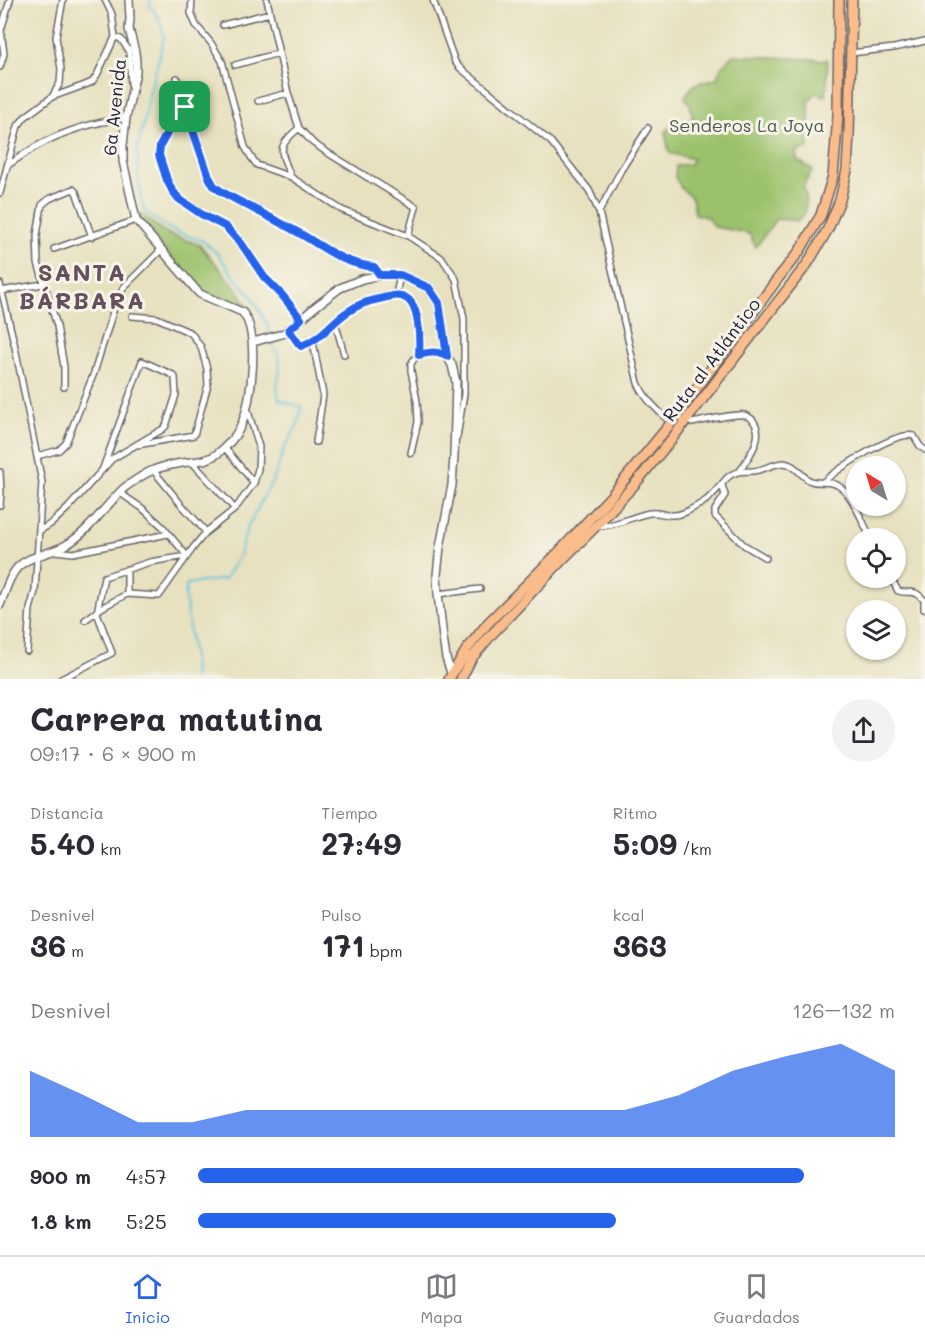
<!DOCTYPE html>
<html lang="es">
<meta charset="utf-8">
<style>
body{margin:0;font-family:Mali,sans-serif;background:#f2f2f3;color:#2b2b33;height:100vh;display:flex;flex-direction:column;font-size:22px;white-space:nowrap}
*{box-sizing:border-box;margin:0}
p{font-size:20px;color:#7c7c81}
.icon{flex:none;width:33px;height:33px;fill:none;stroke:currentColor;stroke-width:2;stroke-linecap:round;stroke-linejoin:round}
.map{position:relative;height:679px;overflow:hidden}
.side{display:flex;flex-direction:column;background:#fff;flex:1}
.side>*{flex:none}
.needle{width:39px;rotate:322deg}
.buttons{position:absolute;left:846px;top:456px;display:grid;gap:12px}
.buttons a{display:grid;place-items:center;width:60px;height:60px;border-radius:50%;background:#fff;box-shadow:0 2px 4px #0004;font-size:30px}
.pin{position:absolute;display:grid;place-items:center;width:51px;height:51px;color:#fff;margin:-26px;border-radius:12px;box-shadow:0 3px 9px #0006}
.round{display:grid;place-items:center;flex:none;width:63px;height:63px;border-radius:32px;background:#f2f2f3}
.headline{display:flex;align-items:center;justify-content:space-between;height:102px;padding:0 30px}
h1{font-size:33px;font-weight:700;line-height:45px}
.figures{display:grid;grid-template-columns:repeat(3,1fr);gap:9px;height:102px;padding:6px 30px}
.figures div{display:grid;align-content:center}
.figures b{font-size:30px;font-weight:700}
.figures small{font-size:16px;font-weight:400}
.figures p{font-size:16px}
.chart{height:168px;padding:12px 30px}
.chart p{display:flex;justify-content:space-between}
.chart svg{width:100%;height:108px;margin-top:6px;fill:#2563eb;opacity:.7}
ul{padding:0 30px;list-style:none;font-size:20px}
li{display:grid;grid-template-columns:96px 72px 1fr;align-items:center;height:45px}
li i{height:15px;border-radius:8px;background:#2563eb}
.menu{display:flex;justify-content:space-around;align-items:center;height:84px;border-top:2px solid #e1e1e2;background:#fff;font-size:16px;color:#7c7c81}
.menu a{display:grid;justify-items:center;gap:3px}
.menu .on{color:#2563eb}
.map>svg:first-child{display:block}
.green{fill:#9bc16b;stroke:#5e7253;stroke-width:1.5}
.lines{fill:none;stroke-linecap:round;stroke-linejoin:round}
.stream{stroke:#5dc3db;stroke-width:2}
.minor-casing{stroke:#676569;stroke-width:8}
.tertiary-casing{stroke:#676569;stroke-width:10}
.trunk-casing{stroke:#676569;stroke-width:12}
.minor{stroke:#fff;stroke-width:5}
.tertiary{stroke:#fff;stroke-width:7}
.trunk{stroke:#fabc8b;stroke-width:9}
.route-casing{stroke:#fff;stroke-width:12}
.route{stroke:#2563eb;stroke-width:8}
.labels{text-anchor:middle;stroke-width:6;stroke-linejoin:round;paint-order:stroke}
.street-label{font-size:18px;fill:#22223b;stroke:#f7f3e8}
.park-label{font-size:18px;fill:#4c5a4c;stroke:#f7f3e8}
.district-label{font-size:24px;font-weight:bold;letter-spacing:1.5px;fill:#65515e;stroke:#f7f3e8}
</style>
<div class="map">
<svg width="925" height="679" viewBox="0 0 925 679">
<rect width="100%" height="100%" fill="#f7f3e8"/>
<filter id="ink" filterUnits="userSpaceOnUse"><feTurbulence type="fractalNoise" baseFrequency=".0167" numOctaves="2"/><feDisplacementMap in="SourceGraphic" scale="12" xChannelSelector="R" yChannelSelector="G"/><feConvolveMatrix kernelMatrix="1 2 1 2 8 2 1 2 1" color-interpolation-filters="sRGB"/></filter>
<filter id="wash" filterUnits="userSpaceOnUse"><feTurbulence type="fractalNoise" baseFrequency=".008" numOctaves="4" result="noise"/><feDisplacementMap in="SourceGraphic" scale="24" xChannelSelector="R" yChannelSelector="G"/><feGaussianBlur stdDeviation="1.35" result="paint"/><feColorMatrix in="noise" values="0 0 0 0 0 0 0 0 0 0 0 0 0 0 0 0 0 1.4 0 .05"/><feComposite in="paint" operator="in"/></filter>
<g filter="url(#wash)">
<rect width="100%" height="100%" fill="#e7e1bf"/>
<path class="green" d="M733,55L828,60L826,96L816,93L809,101V147L796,152L797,160L813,170L803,186L806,196L805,213L798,221L776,219L756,247L749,234L742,232L715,227L707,217L695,214L692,198L681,188L675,177L676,166L690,164L693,159L669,153L665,132L674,124L693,119L690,104L685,97C695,79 700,84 717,78L721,67Z
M139,213L168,234L200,245L236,288L251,310L246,313L224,304L197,289L137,216Z"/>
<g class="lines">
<path class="stream" d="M150,0V6L159,18L164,36L160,54L150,90L145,117L138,146V177L141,199L145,212L168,228L179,233L203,241L218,254L235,278L251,295L268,326L270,340L279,356L280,369L277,388L279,400L301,407L297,426L284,449L274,478L248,526L239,556L225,579L187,584L185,596L193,658L194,679"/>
</g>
</g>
<g filter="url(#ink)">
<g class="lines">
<g class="minor-casing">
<path id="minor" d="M192,0L191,13L196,25L211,43L222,61L245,147L251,157L257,165L291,177L342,210L408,236L442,258L456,279L464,319V394L457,437
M267,0L288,93L299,128L313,143L328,153L416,207L408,236
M433,0L455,62L460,68L551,142L589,190L599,212L638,383C645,400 658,410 671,423
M223,25L270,13
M115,37L121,39L129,51L131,84
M851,53L894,48L925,41
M235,65L279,53
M0,67L4,54L1,30L10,0
M177,78L185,107L209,177L214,186L222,192L300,234L343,260L355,264L374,267L380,275
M52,97L85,85L92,82L97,75L115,37L112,14L105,0
M258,101L288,93
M185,107L173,122L160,146L159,155L167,180L179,199L201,214L226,227L243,246L264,277L282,295L301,319
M7,166C17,159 28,151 39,145C66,130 96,122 126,118
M291,177C281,151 275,148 299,128
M0,193L18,126L25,117L52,97L60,83L61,69L56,37L63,0
M599,212L621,170L648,128
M54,249L136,220
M0,284L15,347L42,482L35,591L30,609L27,651
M1,291L43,284
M396,295L400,275
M132,316L157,318L191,333L201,347L207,369L208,385L194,435L137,445
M335,322L344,354
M289,330L299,344C315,348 335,320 348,311C359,304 369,301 382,298C386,297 392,295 396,295C420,297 421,337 419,355
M313,342L323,395L316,442
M64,387V367L57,326L38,263L37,235L42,205L49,199L73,189L76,192L92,237
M687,421L692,423C702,421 736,413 744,415C756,418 760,431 756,442C753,452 745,462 740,471
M224,447L254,483
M411,453L418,422L417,401L411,371V364L414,359L419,355L431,352H438L447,356
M37,456L59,450L66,443L94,373L115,305L124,287L161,250
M192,462L235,509
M153,470L180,503L206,532
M0,472L1,493L0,505
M823,482C838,469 896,430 914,436L920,446L925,450
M722,485L725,495L715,510V516L744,545L766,558
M596,526C615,527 632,516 650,513C657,512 665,515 672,515C682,516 693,508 702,503C713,497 719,486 728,477C736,470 744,472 753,471C764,470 774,463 784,463C796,464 801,477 811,481C819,484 829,480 837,485C852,492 863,524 871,538
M39,531L52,523L68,508L112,459L163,429L166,426L176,395L175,377L173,375L142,361L103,468
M55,551L73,553L168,534
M891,578L898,591C911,595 912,587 924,600V609
M127,594V569
M438,594L480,589
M85,620L103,607L127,594L159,596L193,548L206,532L235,509L254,483L258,469L259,447L247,408
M61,679L112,653L97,613L104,577L150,562L187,556L163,527L142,508L120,493"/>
</g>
<g class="tertiary-casing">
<path id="tertiary" d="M253,342L282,334L289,330L315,307L340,288L362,279L380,275H400L429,288L439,303L447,356L452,365L456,382L454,456L452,485L440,547L437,575L438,594L443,638L446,658L451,673
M0,605C5,593 8,578 17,568C29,555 51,554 66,545C90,531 104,507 124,488C131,483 140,477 147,473C158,467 169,465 182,463C194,461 206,462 217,454C227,447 238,434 242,423C252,400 260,331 242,312L200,294L197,291L136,220L123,161V145L126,118L136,72V62L135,52L129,29L130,19L129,0"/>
</g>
<g class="trunk-casing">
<path id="trunk" d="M449,679L467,649L488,623L559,552L611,496L671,423L779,277L799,252L815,225L821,215L833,176L838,116L839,0
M461,679L471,659L492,634L563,559L596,526L635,484L674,436L808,263L828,229L840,200L847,170L849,135L852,0"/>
</g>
<use href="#minor" class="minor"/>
<use href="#tertiary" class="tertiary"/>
<use href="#trunk" class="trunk"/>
</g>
</g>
<g class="lines" filter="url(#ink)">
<g class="route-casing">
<path id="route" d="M185,107L209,177L214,186L222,192C247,206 274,219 299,233C327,249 341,263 374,267L380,275H400L429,288L439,303L447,356C436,351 430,352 419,355C420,341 420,306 406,298C398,293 388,297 379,299C368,301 359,304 349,311C332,321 321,340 301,346L299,344L289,330L301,319L282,295L264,277L243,246L226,227L201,214L179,199L172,190L167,180L159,155L160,146L173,122Z"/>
</g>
<use href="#route" class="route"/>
</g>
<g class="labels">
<g class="street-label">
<text transform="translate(115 107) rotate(-84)" y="6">6a Avenida</text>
<text transform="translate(712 360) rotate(-53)" y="6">Ruta al Atlántico</text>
</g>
<g class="park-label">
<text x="747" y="132">Senderos La Joya</text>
</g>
<g class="district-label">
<text x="82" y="281">SANTA<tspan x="82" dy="28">BÁRBARA</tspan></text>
</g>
</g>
</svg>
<div class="buttons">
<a><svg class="needle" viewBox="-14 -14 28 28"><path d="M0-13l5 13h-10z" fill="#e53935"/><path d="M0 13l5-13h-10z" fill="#7c7c81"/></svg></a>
<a><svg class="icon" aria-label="locate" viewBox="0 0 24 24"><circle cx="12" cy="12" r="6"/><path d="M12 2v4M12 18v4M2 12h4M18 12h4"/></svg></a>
<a><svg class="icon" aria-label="layers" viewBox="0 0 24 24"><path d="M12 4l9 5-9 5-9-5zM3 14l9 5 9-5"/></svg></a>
</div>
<div class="pin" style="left:185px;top:107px;background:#1e9e55"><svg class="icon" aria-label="arrive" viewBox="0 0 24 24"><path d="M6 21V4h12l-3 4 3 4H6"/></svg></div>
</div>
<section class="side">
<div class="headline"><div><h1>Carrera matutina</h1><p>09:17 · 6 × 900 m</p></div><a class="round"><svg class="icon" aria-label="share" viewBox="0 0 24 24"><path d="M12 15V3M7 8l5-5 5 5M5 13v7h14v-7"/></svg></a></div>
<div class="figures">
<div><p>Distancia</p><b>5.40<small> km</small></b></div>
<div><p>Tiempo</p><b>27:49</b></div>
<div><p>Ritmo</p><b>5:09<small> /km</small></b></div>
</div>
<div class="figures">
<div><p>Desnivel</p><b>36<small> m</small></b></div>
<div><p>Pulso</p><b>171<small> bpm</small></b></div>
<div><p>kcal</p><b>363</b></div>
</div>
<div class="chart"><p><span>Desnivel</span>126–132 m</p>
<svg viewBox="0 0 160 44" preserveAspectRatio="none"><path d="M0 44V17L10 27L20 38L30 38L40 33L50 33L60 33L70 33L80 33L90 33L100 33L110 33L120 27L130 17L140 11L150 6L160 17V44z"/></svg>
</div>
<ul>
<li><b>900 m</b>4:57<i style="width:87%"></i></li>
<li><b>1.8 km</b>5:25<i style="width:60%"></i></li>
</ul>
</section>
<nav class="menu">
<a class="on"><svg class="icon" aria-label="home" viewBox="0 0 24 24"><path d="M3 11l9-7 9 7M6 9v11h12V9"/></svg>Inicio</a>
<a><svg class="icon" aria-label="map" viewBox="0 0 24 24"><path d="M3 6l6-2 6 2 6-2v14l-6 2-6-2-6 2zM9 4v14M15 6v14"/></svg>Mapa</a>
<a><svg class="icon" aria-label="saved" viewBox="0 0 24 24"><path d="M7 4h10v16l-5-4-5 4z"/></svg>Guardados</a>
</nav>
